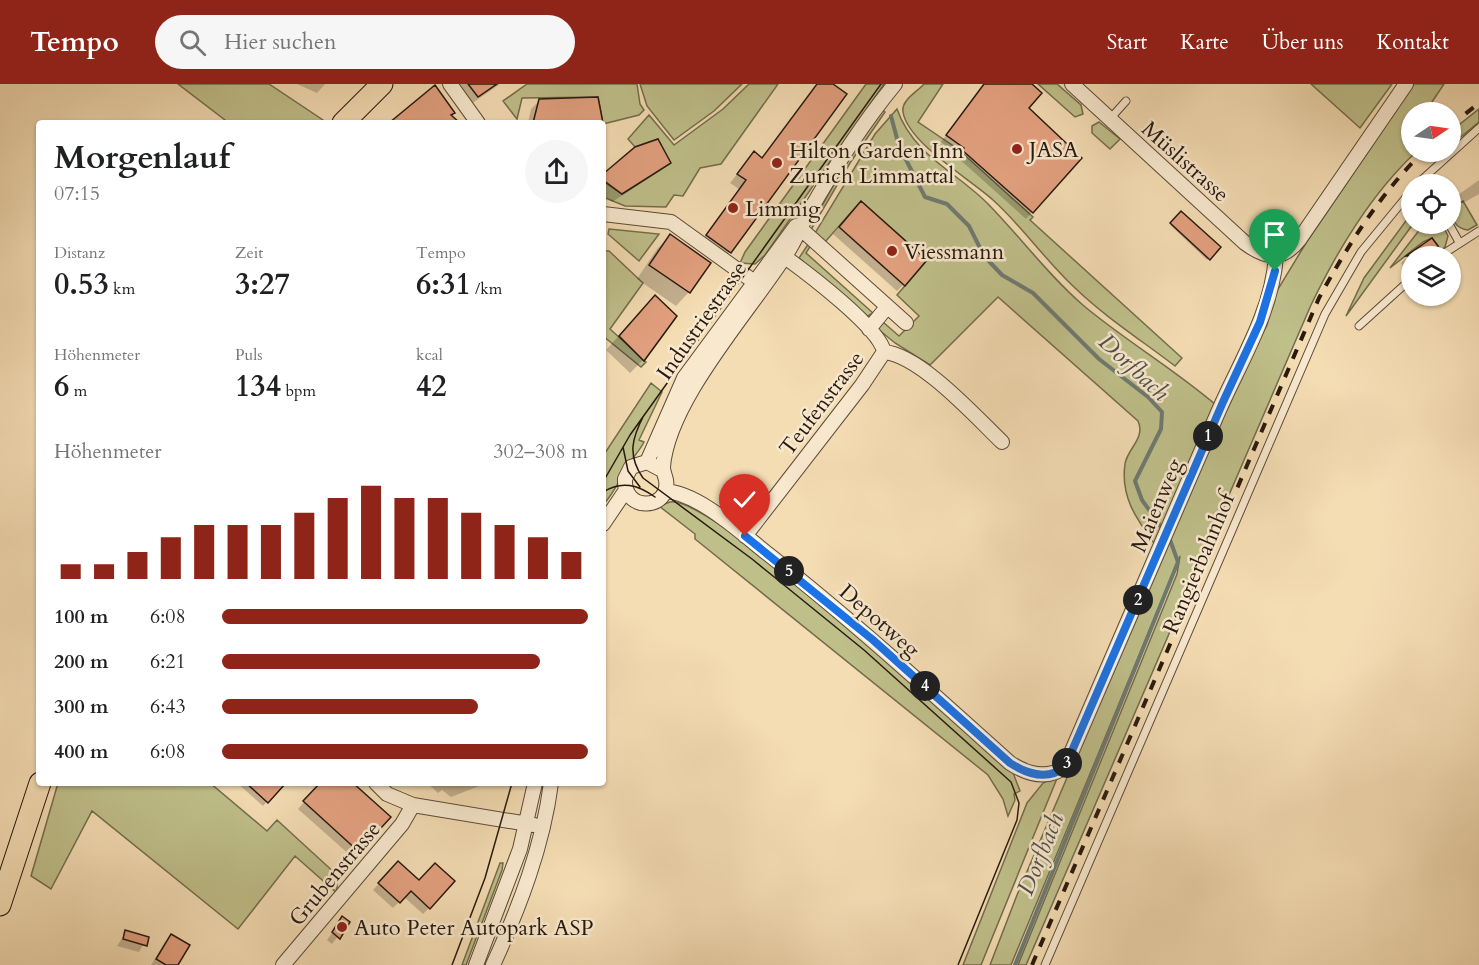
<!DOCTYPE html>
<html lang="de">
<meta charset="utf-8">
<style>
body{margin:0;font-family:Cardo,serif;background:#f6f6f6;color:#202124;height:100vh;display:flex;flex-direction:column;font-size:22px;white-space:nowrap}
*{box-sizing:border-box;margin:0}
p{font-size:20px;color:#757577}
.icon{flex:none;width:33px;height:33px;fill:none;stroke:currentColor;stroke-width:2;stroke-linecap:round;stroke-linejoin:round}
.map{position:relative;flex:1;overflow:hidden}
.details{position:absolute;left:36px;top:36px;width:570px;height:666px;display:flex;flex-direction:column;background:#fff;border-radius:6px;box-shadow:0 2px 4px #0004}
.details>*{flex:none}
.needle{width:39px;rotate:77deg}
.buttons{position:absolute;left:1401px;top:18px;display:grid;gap:12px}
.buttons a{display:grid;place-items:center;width:60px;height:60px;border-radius:50%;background:#fff;box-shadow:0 2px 4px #0004;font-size:30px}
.pin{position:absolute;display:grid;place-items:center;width:51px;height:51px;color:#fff;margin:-62px -26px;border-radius:50% 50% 50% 0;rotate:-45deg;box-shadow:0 0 6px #0007}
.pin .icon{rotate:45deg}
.km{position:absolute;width:30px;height:30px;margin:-15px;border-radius:50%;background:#222;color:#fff;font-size:16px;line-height:30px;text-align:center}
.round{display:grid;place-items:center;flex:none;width:63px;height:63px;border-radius:32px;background:#f6f6f6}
.headline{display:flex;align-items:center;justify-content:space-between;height:102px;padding:0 18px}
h1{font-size:33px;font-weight:700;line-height:45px}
.stats{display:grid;grid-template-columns:repeat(3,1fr);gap:9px;height:102px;padding:6px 18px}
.stats div{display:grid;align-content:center}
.stats b{font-size:30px;font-weight:700}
.stats small{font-size:16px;font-weight:400}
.stats p{font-size:16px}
.chart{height:168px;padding:12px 18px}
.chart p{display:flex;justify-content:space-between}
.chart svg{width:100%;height:108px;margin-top:6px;stroke:#8f2418;stroke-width:6}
ul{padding:0 18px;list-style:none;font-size:20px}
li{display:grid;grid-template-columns:96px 72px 1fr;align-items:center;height:45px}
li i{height:15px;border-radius:8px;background:#8f2418}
header{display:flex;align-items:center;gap:36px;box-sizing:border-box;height:84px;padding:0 30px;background:#8f2418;color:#fff}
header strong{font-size:28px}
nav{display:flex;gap:33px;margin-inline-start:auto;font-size:21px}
.search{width:420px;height:54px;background:#f6f6f6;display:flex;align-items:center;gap:15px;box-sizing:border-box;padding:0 21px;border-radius:33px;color:#757577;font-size:22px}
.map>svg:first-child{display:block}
.green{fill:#bfbf8a;stroke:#736c4c;stroke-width:1.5}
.shadow{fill:#0003}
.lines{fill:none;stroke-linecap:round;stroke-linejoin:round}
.stream{stroke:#6e7a71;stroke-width:4}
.building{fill:#e3a07f;stroke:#27190f;stroke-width:1.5}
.lane-casing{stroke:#5a4a38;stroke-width:9}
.street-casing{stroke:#5a4a38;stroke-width:16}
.primary-casing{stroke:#27190f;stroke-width:23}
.lane{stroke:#f8e8ce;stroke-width:7}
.street{stroke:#f8e8ce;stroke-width:14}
.primary{stroke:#f4dcb3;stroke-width:21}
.tram{stroke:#27190f;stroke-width:1.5}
.rail{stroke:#27190f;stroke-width:4;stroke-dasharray:10 10;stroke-linecap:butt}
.route-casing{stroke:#fff;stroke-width:12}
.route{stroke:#1a73e8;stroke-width:8}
.poi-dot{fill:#8f2418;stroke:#f8e8ce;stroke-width:2}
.labels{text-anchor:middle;stroke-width:5;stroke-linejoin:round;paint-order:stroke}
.poi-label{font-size:22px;fill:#27190f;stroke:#f8e8ce;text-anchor:start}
.street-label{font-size:22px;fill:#27190f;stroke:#f8e8ce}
.water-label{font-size:24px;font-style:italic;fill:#505148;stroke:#f8e8ce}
</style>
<header>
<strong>Tempo</strong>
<div class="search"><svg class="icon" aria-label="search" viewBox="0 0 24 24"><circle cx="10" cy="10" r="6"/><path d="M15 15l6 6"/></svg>Hier suchen</div>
<nav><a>Start</a><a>Karte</a><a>Über uns</a><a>Kontakt</a></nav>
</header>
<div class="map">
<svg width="1479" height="881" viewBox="0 0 1479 881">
<rect width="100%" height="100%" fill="#f4dcb3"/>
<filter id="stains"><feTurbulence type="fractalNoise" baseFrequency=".00333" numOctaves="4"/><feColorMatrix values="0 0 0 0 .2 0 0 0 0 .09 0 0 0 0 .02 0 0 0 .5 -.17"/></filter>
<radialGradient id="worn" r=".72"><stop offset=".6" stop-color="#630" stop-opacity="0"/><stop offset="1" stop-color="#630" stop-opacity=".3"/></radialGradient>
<path class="green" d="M178,0H269L323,36L322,39H229Z
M527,0H637L640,20L644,26L639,31L603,40L598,13L522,14L517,35L503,17Z
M640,0H742L714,27L674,56L647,22Z
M749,0H778L721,80L700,84L683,112L674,111L666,123L625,122L603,113V97L622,110L670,79L658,55L635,63L628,55L649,31L674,61L723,25Z
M866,0H884L765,171L755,180L740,179L745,168Z
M924,0H943L918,38L958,65L1033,133L1030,136L1182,274L1175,282C1141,256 1105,233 1074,203C1045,176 1022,142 993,116C970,95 908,59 903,28C901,16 917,8 924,0Z
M1038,0H1057L1081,21L1083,30L1075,33Z
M1311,0H1392L1360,44Z
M1414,0H1444L1428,24L1432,28H1412V68H1416C1372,109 1337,167 1311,221L1026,881H1018L1177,490L1180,472L1011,881H990L1017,811L1228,316L1267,241L1275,210L1306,159Z
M897,25C914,73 958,88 990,122C1022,155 1049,192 1084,222C1126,257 1174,285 1216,321L1156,462C1138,437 1120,414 1125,380C1127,365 1146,354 1138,337L998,213L930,281L895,259L878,245L883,238L899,252L919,232L897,211L927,176L861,117L825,158L815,149L875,50Z
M1479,25V38L1451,61V47Z
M883,26L885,28L850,79L812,144L814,136L850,73Z
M1099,38L1120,55L1110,65L1092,49V42Z
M1463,117L1477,141L1468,146C1456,145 1450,134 1451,124Z
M1411,130L1413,140L1346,232L1364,194Z
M1424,140H1442L1448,152L1445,163L1441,166L1432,154L1423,158L1390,184Z
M609,145L659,150L639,177L608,150Z
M809,159L811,161L806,169L873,229L866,233L799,174Z
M603,167H609L643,199L610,245L646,278L641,283L603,252Z
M651,299L662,308L639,356L644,358C639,368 632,374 627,383C619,397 614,409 603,421V372Z
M670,418C713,411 966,646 1012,686L1020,707L1014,710L1015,716L1008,732L1003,715L988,691L695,455V450L659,422Z
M1058,692L981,881H963L1027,719L1043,699Z
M58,699H210L267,747L277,736L337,791V809L295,772L238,845L92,727L51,805L31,792Z
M500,779H503L502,786L466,881H462Z"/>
<path class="shadow" d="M297,0H325L317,9Z
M446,0H500L464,25Z
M817,0H831L730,168L721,176L699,160L739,105L730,99L754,69L761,75Z
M984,0H1029L1026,24L1080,74L1026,135L957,73L959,71L941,58Z
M540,16L601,39H528L531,25Z
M669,79L660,87L612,118L603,111V92Z
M1479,96V110L1463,119L1458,111Z
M855,126L903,201L897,207L833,150Z
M1181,129L1219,163L1207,176L1170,141Z
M670,152L689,208L676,222L637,195L657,165Z
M1432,156L1433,166L1424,172H1412V181L1405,186L1401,179L1417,164Z
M642,226L643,276L630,289L606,266Z
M237,699H284L263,722Z
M321,699H351L358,767L352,773L298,725Z
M427,699H487L451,713L442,706L438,709Z
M392,785L429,824L423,830L404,813L393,824L373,806Z
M343,834L348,839L332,860L327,856Z
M126,848L147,854L139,868L117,862Z
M171,851L176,881H151L165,858Z"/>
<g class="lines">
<path class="stream" d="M891,32L899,62L925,113L947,120L969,142L984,172L1002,191L1033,209L1099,275L1148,313L1162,328L1161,345L1135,397L1142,416L1164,447
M1015,881L1178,478L1169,453"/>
</g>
<path class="building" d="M468,0H497L478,13Z
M817,0H833L847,10L731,169L706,151L746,96L737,90L754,67L762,74Z
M984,0H1032L1042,9L1029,24L1082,74L1033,129L962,66L964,64L946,51Z
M435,1L455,29L451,31L460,39H389Z
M598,13L603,39H533L539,15Z
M658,55L671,79L622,110L603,96V90L635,63Z
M861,117L927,176L905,202L839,143Z
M1181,127L1221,163L1210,176L1170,139Z
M670,150L711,179L690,209L649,181Z
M1432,154L1438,162L1435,165L1424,172H1406Z
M655,211L677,232L644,277L619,252Z
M246,699H286L268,719Z
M320,699H353L391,733L359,768L303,717Z
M398,777L419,796L435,779L455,797L430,825L411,807L400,819L378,799Z
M342,832L350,838L340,855L332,848Z
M125,846L149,853L147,862L123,855Z
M171,850L190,861L178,881H166L156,875Z"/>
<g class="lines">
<g class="lane-casing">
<path id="lane" d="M1109,36L1126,17
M1417,100L1479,44
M1449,140L1459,158
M1440,172L1479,147
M1359,242L1412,194
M1045,881L1325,230L1361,168L1412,106"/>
</g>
<g class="street-casing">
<path id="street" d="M450,0L478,39
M1072,0L1245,159C1265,174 1282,178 1299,156L1406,0
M603,130L671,138L753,197
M801,145L906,239
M869,245L887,223
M884,268C920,271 976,333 1002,358
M647,378L684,294L796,142
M662,386L647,378L631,383L625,395C623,429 671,426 666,396C665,391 663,388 663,383C668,317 749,228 785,172C795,158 800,143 809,128C834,84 862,40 895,0
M665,407C699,409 741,449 768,470C852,536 931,608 1010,679C1027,690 1047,696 1065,683C1115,566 1166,450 1216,333C1238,281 1272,230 1276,172
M603,440L626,406
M745,452L862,301L884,268C880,244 807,189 785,173
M376,699L387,710L413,721L534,741
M283,881L402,740L413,721
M476,881L520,765L535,699
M493,881C519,824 543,762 551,699"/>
</g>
<g class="primary-casing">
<path id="primary" d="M343,39L382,0
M0,821L40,699"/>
</g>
<use href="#lane" class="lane"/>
<use href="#street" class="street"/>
<use href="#primary" class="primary"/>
<path class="tram" d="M644,331C632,354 627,371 643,394L752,475L864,566L1011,698L1019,719L1017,736L958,881
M623,363L628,387L640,403
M603,398L630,351L881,0
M603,408C622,396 638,401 655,413
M452,881L485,794L512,699"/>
<path class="rail" d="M1450,42L1479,19
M1032,881L1319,214C1348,161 1380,110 1423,68"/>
</g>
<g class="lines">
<g class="route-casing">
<path id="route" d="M745,452L873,556L1010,679C1027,690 1047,697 1065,683L1223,318L1260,238L1275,187"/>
</g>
<use href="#route" class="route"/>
</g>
<g class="poi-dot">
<circle cx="1017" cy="65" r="6"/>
<circle cx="777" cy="79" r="6"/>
<circle cx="733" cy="124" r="6"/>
<circle cx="892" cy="167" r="6"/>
<circle cx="342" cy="843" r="6"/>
</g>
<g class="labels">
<g class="poi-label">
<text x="1029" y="73">JASA</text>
<text x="789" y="74">Hilton Garden Inn<tspan x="789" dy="25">Zurich Limmattal</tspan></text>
<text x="745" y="132">Limmig</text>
<text x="904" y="175">Viessmann</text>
<text x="354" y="851">Auto Peter Autopark ASP</text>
</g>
<g class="street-label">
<text transform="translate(1186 77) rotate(42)" y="8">Müslistrasse</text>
<text transform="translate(701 236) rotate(-55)" y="8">Industriestrasse</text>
<text transform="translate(821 319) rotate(-53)" y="8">Teufenstrasse</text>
<text transform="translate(1156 421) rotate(-67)" y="8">Maienweg</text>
<text transform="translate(1198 479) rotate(-67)" y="8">Rangierbahnhof</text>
<text transform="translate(880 536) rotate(41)" y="8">Depotweg</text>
<text transform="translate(334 789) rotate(-50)" y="8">Grubenstrasse</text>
</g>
<g class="water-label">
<text transform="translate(1134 283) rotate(43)" y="8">Dorfbach</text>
<text transform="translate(1040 770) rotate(-68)" y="8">Dorfbach</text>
</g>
</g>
<rect width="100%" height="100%" filter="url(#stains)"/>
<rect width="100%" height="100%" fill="url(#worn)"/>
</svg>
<div class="buttons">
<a><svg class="needle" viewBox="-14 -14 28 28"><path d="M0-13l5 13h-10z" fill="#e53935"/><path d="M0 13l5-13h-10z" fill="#757577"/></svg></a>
<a><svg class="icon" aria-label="locate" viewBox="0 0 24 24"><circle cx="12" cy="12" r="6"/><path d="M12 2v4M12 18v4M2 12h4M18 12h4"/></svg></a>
<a><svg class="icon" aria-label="layers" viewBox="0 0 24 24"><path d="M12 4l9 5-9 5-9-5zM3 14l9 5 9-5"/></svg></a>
</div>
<div class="pin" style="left:1275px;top:187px;background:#1e9e55"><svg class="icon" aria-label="arrive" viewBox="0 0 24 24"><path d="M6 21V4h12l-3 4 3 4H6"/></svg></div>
<div class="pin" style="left:745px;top:452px;background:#d93025"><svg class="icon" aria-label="check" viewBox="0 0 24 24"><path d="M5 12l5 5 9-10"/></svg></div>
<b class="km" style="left:1208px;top:352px">1</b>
<b class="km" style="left:1138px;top:516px">2</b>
<b class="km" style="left:1067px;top:679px">3</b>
<b class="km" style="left:925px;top:602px">4</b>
<b class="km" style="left:789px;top:487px">5</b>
<section class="details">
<div class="headline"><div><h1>Morgenlauf</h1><p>07:15</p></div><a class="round"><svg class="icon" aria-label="share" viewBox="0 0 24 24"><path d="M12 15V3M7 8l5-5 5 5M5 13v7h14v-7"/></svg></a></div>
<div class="stats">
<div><p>Distanz</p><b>0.53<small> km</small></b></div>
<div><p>Zeit</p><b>3:27</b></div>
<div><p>Tempo</p><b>6:31<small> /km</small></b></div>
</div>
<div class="stats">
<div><p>Höhenmeter</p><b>6<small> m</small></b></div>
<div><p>Puls</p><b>134<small> bpm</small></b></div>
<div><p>kcal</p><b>42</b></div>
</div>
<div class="chart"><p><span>Höhenmeter</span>302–308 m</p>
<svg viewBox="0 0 160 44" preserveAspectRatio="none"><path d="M5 44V38M15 44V38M25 44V33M35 44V27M45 44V22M55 44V22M65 44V22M75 44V17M85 44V11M95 44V6M105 44V11M115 44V11M125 44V17M135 44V22M145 44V27M155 44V33"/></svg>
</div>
<ul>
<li><b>100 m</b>6:08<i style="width:100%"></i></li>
<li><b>200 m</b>6:21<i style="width:87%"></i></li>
<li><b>300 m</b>6:43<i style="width:70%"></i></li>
<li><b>400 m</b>6:08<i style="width:100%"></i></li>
</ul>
</section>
</div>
